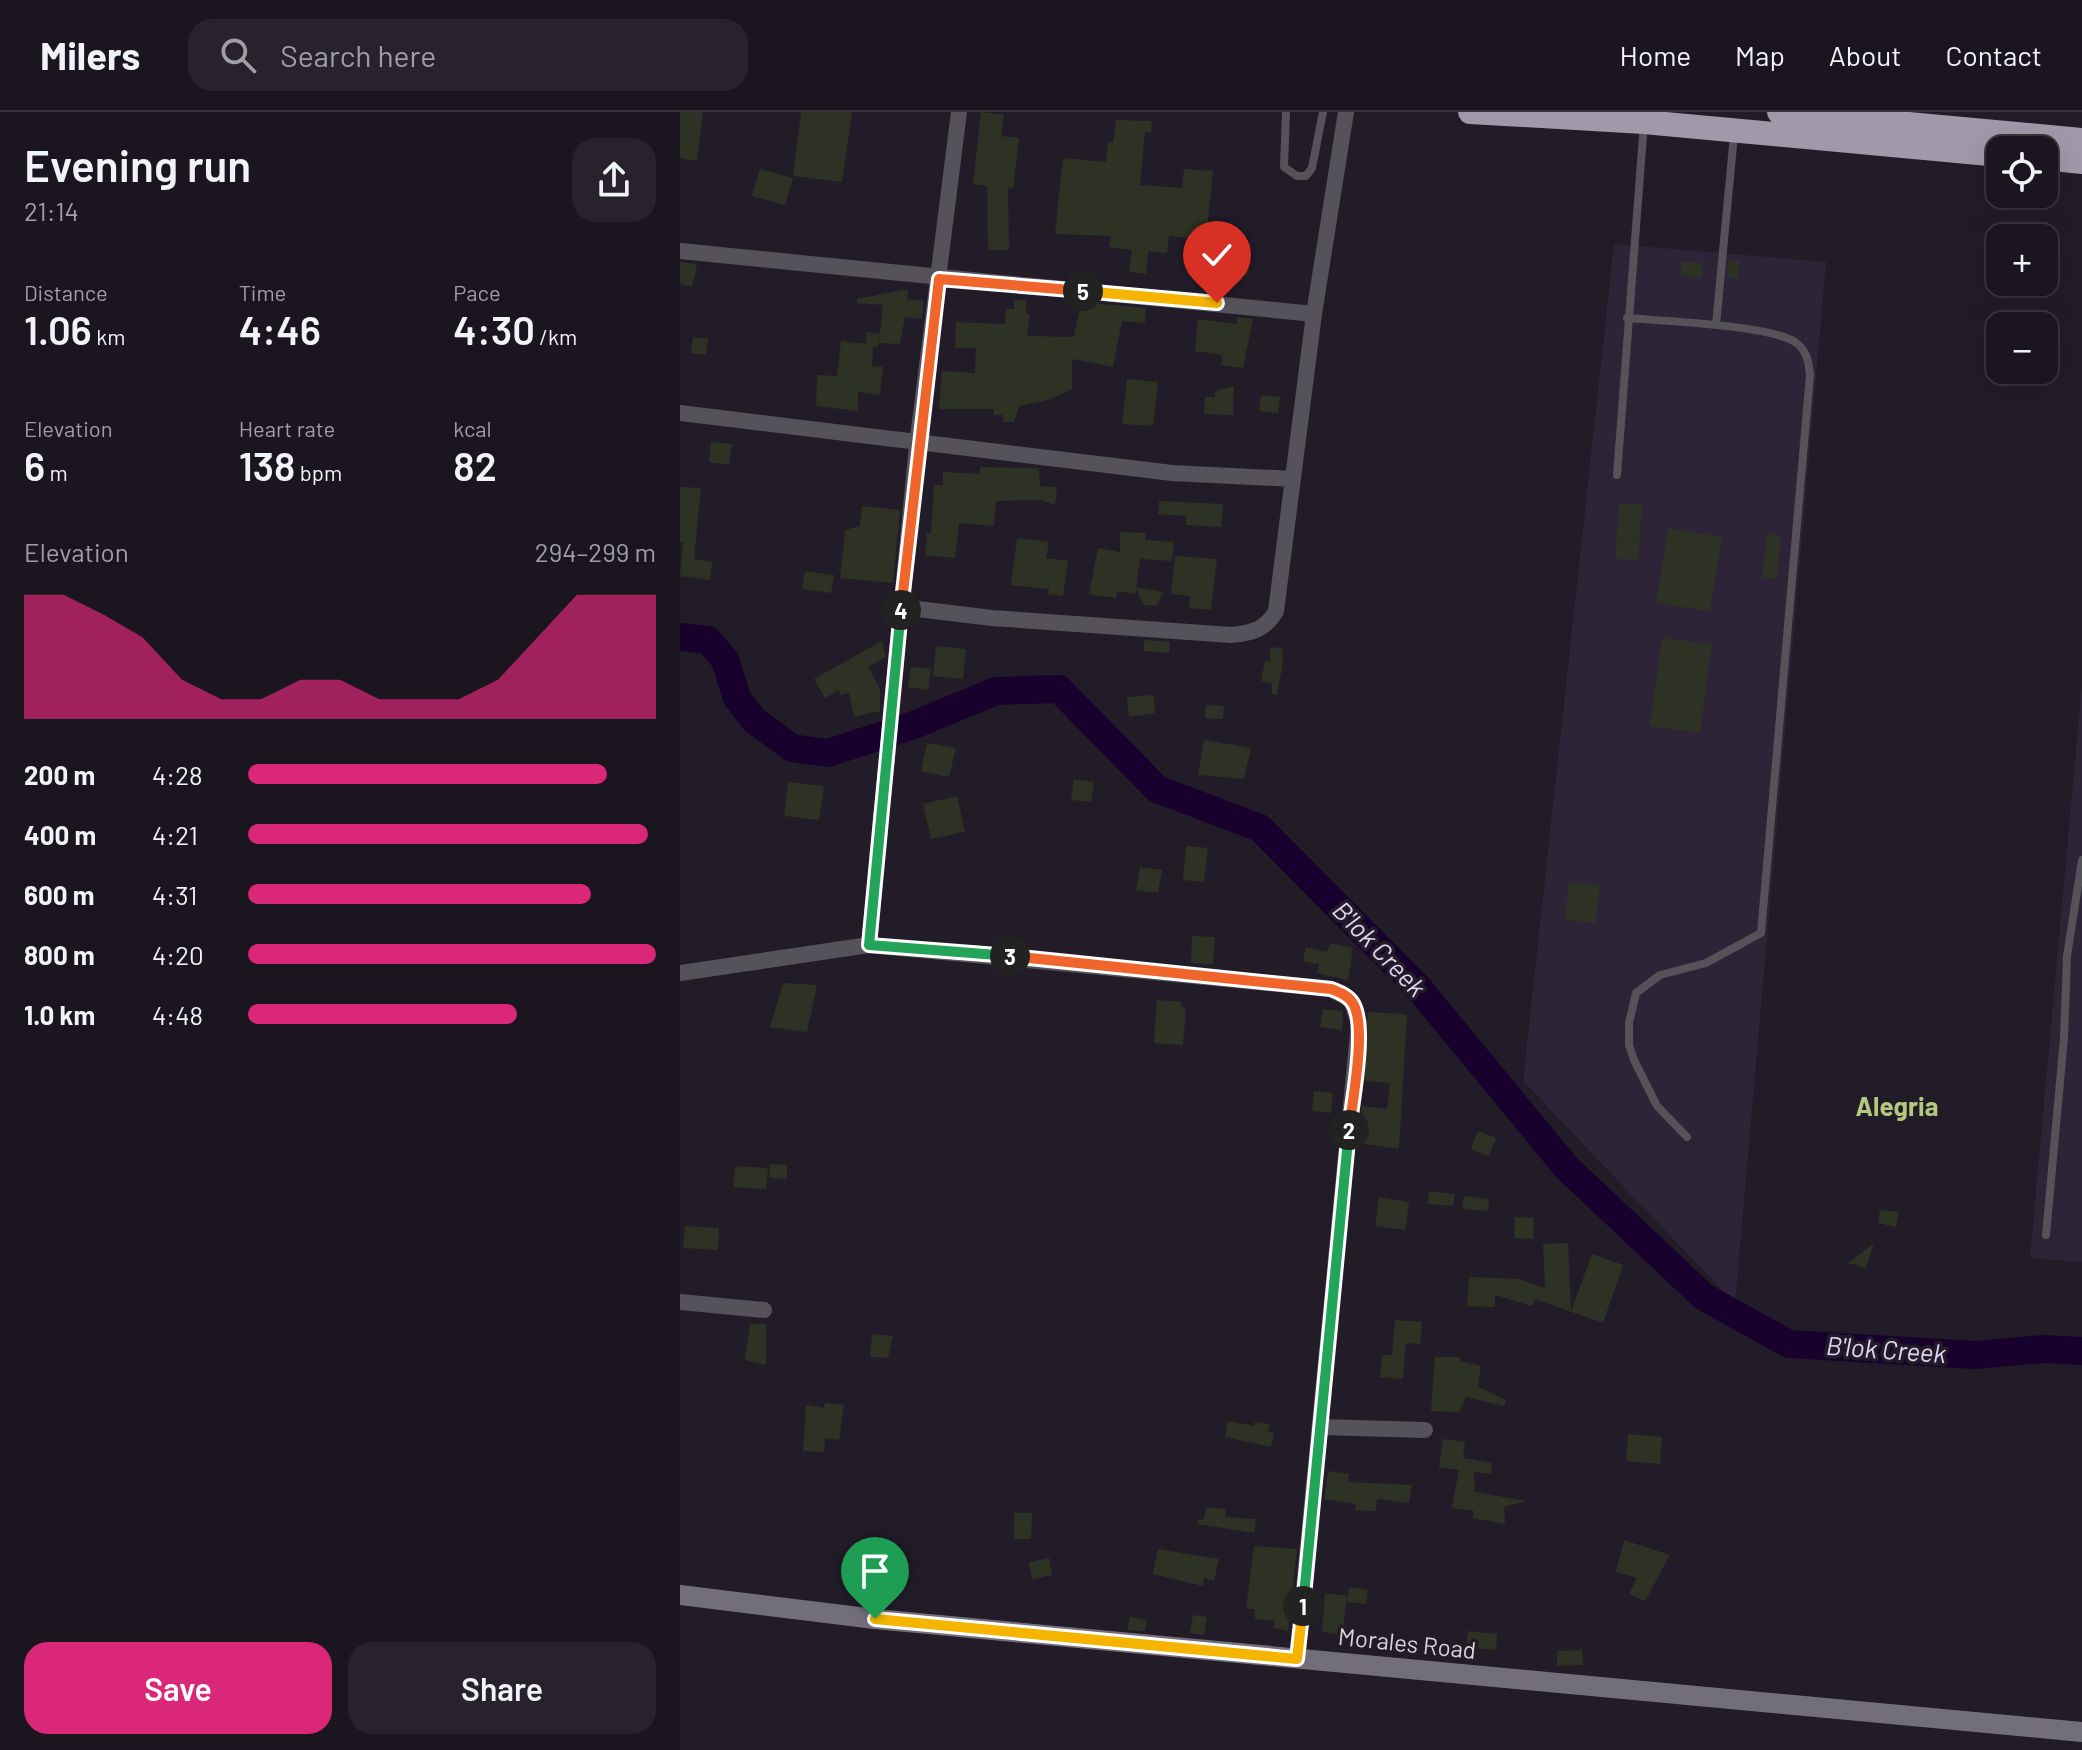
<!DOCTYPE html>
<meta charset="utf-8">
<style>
body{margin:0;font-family:Barlow,sans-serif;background:#27222c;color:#f1f3f6;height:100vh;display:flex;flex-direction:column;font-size:30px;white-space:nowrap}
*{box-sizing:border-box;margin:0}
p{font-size:26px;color:#9f9fa4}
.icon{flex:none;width:44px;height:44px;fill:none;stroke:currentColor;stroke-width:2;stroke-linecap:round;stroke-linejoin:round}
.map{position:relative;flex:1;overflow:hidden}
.sheet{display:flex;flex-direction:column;background:#1a151f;width:680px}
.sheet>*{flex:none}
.tools{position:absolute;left:1306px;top:24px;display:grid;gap:16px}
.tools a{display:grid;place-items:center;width:72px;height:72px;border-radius:16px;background:#1a151f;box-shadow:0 8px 32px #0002,0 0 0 2px #38343d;font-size:40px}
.pin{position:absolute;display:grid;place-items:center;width:68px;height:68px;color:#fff;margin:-82px -34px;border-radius:50% 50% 50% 0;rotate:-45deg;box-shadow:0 0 8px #0007}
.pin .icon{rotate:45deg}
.km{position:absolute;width:40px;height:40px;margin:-20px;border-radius:50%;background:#222;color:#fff;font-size:22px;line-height:40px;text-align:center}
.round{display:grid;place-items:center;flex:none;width:84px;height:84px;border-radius:24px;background:#27222c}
.overview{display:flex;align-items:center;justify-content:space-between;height:136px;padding:0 24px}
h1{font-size:44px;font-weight:600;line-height:60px}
.stats{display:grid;grid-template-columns:repeat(3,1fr);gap:12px;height:136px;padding:8px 24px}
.stats div{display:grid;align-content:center}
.stats b{font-size:40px;font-weight:600}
.stats small{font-size:22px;font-weight:400}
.stats p{font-size:22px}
.chart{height:224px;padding:16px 24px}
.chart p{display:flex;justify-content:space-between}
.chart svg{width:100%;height:144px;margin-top:8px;fill:#db2777;opacity:.7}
.button{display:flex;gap:16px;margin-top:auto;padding:16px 24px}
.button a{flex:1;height:92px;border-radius:24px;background:#db2777;color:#fff;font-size:32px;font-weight:600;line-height:92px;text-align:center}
.button a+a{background:#27222c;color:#f1f3f6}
ul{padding:0 24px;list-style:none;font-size:26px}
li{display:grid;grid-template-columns:128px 96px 1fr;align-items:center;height:60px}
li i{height:20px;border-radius:10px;background:#db2777}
header{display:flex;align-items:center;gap:48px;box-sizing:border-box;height:112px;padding:0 40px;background:#1a151f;border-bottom:2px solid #38343d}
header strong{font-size:38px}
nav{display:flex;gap:44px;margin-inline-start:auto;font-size:28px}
.search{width:560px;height:72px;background:#27222c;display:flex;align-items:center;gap:20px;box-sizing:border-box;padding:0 28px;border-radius:24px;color:#9f9fa4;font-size:30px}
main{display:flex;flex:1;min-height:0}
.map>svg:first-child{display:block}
.built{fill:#2d2437}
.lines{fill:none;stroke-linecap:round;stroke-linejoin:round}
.river{stroke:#18012c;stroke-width:28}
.building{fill:#2e3224}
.lane{stroke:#555259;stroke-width:8}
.street{stroke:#555259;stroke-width:16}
.secondary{stroke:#736f7a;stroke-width:20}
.highway{stroke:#a099aa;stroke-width:24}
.split-1-casing{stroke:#fff;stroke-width:16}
.split-2-casing{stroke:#fff;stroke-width:16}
.split-3-casing{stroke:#fff;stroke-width:16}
.split-4-casing{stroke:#fff;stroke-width:16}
.split-5-casing{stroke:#fff;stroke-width:16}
.split-6-casing{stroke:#fff;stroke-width:16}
.split-1{stroke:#f5b400;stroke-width:10}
.split-2{stroke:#22a559;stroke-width:10}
.split-3{stroke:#f0652b;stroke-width:10}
.split-4{stroke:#22a559;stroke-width:10}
.split-5{stroke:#f0652b;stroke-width:10}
.split-6{stroke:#f5b400;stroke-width:10}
.labels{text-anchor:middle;stroke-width:7;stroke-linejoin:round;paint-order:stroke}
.street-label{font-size:24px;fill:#d8d5dd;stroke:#221c29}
.water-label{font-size:26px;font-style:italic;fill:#e2d4f4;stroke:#221c29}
.neighbourhood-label{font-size:26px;font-weight:bold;fill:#b5c87e;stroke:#221c29}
</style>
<header>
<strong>Milers</strong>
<div class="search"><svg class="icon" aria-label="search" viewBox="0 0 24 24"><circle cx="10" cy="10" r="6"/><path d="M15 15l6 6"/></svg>Search here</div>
<nav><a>Home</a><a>Map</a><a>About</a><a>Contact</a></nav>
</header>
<main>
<section class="sheet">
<div class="overview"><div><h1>Evening run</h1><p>21:14</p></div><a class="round"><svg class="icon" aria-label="share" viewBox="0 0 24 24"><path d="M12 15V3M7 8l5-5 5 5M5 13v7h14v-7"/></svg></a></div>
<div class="stats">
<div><p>Distance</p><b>1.06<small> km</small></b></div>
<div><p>Time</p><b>4:46</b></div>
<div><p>Pace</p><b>4:30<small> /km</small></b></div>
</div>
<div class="stats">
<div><p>Elevation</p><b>6<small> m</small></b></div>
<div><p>Heart rate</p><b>138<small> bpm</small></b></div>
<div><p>kcal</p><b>82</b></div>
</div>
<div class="chart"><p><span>Elevation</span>294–299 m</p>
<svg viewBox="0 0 160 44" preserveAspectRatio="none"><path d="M0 44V6L10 6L20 12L30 19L40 32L50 38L60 38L70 32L80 32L90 38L100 38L110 38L120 32L130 19L140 6L150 6L160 6V44z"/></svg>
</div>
<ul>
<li><b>200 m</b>4:28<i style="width:88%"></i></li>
<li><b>400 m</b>4:21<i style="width:98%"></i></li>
<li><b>600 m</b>4:31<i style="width:84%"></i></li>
<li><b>800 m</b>4:20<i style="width:100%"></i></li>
<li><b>1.0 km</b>4:48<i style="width:66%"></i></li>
</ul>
<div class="button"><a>Save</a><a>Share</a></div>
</section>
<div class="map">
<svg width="1402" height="1638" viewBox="0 0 1402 1638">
<rect width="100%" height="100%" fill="#221c29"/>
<path class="built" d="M934,132L1146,150L1055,1192L843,969Z
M1402,573V1150L1350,1146Z"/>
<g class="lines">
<path class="river" d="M0,525L28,528L45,548L57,586L74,608L112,636L148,641L234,613L316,579L379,577L477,677L580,716L736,873L887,1056L1024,1185L1109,1232L1295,1243L1363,1237L1402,1239"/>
</g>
<path class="building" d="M0,0H23L17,49L0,46Z
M121,0H172L162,70L113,64Z
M301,0L324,3L321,24L339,26L333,77L328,76L329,138H308L307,74L293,72Z
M436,8L472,9L471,21L465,20L460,73L502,76L504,57L533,59L526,128L489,124L487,141L468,139L466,162L449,160L452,138L429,135L431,124L375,122L383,46L426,50L428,30L433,31Z
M80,57L113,66L105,93L72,84Z
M551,129L571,131L568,163L548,161Z
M1049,148L1060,149L1058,167L1048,166Z
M0,150L17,152L12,175L0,172Z
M1001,150L1023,151L1022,165L1001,164Z
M228,177L227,187L244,189L242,207L225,205L220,232L199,231L203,193L177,191V187Z
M334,188H346V201L350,202L347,224L394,225L401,190L466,196L465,211L442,209L433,255L392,247V277L371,287L339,294L334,310H323V303H314V297H259L262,259L295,261L296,236H275L276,210L325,212L326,197H334Z
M557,205L573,207L563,256L541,253L542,243L515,239L518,207L557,212Z
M187,220L200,222L198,235H193L192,254L203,255L200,283L178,280V299L136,294L137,263L157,264L161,229L186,232Z
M13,225L28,227L26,243L11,241Z
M447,267L478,270L473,314L442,312Z
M554,274L553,303L524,302L525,285H535V279Z
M581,283L600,285L598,301L579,299Z
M31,330L52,332L49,353L29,350Z
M300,355L359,356L360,374L377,375L375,393L362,388L316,389L314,414L279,411L275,446L245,443L247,421H251L254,373H263V360L299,362Z
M0,375L21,376L14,447L32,450L30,468L0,464L3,430H0Z
M479,389L543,392L541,415L506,413V404L478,402Z
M939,391L962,392L958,448L935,447Z
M182,394L220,398L213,471L160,466L165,418L180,414Z
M988,416L1042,425L1030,499L976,491Z
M440,420L466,421L465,428L494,430L492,449L460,447L456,475L484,480L476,494L464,493L456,477L455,482L437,479L436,486L409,482L418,436L440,440Z
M1087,422L1101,424L1097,467L1082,466Z
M337,426L369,430L366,446L388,449L383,484L368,482L369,477L331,473Z
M495,444L537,447L531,498L509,496L510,484L491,482Z
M125,459L154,463L151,481L122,477Z
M982,526L1032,532L1020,621L970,614Z
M464,528L490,530L489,541L464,539Z
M202,529L206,545L188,555L200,577V599L174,605L169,581L160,583L159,578L145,586L134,567Z
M256,534L286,537L283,567L253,564Z
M602,535L603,550L597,583L592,582V571L581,569L585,549H590V536Z
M231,555L251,557L248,578L228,575Z
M474,583L475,601L449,605L447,585Z
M526,593L544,594L543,607L525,606Z
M524,628L571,636L564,667L518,663Z
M247,631L276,636L269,665L241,659Z
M394,667L414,670L411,690L391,688Z
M108,670L144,674L139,708L104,704Z
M277,684L285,720L251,727L243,692Z
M506,734L528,736L524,770L503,768Z
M460,755L482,758L478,781L456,778Z
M889,770L920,773L916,811L885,808Z
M512,824L535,825L533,852L511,851Z
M650,831L673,836L668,868L637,861L639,852L623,849L626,835L647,840Z
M103,871L137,873L127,920L90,915Z
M477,888L501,890V895H506L503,933L474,931Z
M643,897L663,899L662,918L640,915Z
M688,900L727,902L719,1037L678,1031L682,994L707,997L710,971L684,969Z
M634,979L653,981L651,1001L632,999Z
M798,1019L816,1026L809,1044L791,1037Z
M90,1052L107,1053V1067L89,1066Z
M55,1054L88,1056L86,1077L53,1075Z
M749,1079L775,1082L773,1094L748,1092Z
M784,1084L809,1087L808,1099L782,1097Z
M699,1085L729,1090L725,1118L695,1114Z
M1200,1098L1219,1100L1216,1115L1198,1111Z
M835,1105L854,1106L853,1127L834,1126Z
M5,1114L39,1116L38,1138L3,1136Z
M888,1131L891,1200L912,1142L943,1153L923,1211L855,1187L852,1194L815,1183V1195L787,1194L789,1165L839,1167L865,1176L863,1132Z
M1194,1131L1186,1156L1168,1151Z
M715,1208L742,1210L740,1232L726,1231L723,1267L700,1265L702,1243H712Z
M70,1212H86V1253L65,1248Z
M192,1222L213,1224L208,1246L190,1245Z
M755,1245H780V1249L801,1254L798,1275L826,1288L824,1294L786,1285L779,1300L751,1299Z
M145,1291L164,1293L159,1328L145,1326L144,1340L123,1339L126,1293L144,1296Z
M548,1309L574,1314L575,1310L590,1312L588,1320L594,1321L591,1335L545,1325Z
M948,1322L982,1325L980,1352L946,1349Z
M763,1327L785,1330L783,1346L812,1351L811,1362L794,1360L795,1380L846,1389L824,1395L825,1412L792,1406L794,1399L772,1396L779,1358L759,1355Z
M648,1359L669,1362L668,1370L732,1373L729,1391L697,1387L696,1399L675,1398L676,1392L644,1387Z
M526,1395L546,1397L545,1405L576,1407L574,1421L518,1412V1408L524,1407Z
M334,1401H352L351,1427H334Z
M944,1428L990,1443L965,1489L949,1482L957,1466L936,1460Z
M574,1434L617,1437L608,1519L594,1516L595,1509L575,1507V1497H566Z
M478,1437L539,1447L534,1469L524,1466L523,1474L473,1462Z
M369,1446L372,1463L352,1467L349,1450Z
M669,1475L688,1478L686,1492L667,1490Z
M645,1481L667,1484L662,1523L642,1520Z
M513,1503L527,1505L524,1523L510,1521Z
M450,1505L467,1508L465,1519L447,1518Z
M788,1519L817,1522L816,1538L786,1535Z
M902,1538L903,1553L877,1554V1539Z"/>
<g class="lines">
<path class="lane" d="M606,0L604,55L617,64H626L632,56L643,0
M947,206C983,209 1088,213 1115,230C1127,238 1129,251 1130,263L1081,821L1026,851L980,863L956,881L949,911V933L954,948L977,994L1007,1025
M1036,213L1054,23
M937,363L964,11
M1366,1123L1384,926L1387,844L1402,748"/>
<path class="street" d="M0,139L634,202
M0,301L492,361L613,367
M221,495L312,506L551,523C572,521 585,518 596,499L634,202L666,0
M189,833L237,333L279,0
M0,861L189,833L651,877L671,888L679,911L617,1547
M0,1190L84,1198
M640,1315L745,1318"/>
<path class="secondary" d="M0,1483L195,1507L1402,1620"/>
<path class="highway" d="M790,0L964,10L1320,43
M1099,0L1402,28
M1364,46L1402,50"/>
</g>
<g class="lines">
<g class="split-1-casing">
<path id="split-1" d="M195,1507L617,1547L623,1494"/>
</g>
<g class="split-2-casing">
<path id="split-2" d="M623,1494L669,1018"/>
</g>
<g class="split-3-casing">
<path id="split-3" d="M330,844L651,877C659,880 667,883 672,890C688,912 672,990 669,1018"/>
</g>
<g class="split-4-casing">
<path id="split-4" d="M221,498L189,833L330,844"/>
</g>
<g class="split-5-casing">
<path id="split-5" d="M221,498L259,167L403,179"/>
</g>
<g class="split-6-casing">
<path id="split-6" d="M403,179L537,191"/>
</g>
<use href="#split-1" class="split-1"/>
<use href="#split-2" class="split-2"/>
<use href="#split-3" class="split-3"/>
<use href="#split-4" class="split-4"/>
<use href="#split-5" class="split-5"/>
<use href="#split-6" class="split-6"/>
</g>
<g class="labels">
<g class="street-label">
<text transform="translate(727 1532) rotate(6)" y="8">Morales Road</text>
</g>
<g class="water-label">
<text transform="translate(699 837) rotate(46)" y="9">B'lok Creek</text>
<text transform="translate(1206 1238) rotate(4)" y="9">B'lok Creek</text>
</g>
<g class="neighbourhood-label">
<text x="1217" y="1004">Alegria</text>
</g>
</g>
</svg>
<div class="tools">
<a><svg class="icon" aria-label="locate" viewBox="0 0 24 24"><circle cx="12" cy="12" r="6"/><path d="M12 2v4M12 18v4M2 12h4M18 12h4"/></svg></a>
<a>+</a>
<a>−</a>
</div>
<div class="pin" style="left:195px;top:1507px;background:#1e9e55"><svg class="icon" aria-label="arrive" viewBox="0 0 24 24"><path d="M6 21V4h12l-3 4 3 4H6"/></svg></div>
<div class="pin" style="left:537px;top:191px;background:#d93025"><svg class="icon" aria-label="check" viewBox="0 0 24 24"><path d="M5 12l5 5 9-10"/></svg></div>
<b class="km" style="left:623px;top:1494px">1</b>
<b class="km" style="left:669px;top:1018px">2</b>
<b class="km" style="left:330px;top:844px">3</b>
<b class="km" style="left:221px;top:498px">4</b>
<b class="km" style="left:403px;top:179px">5</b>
</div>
</main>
